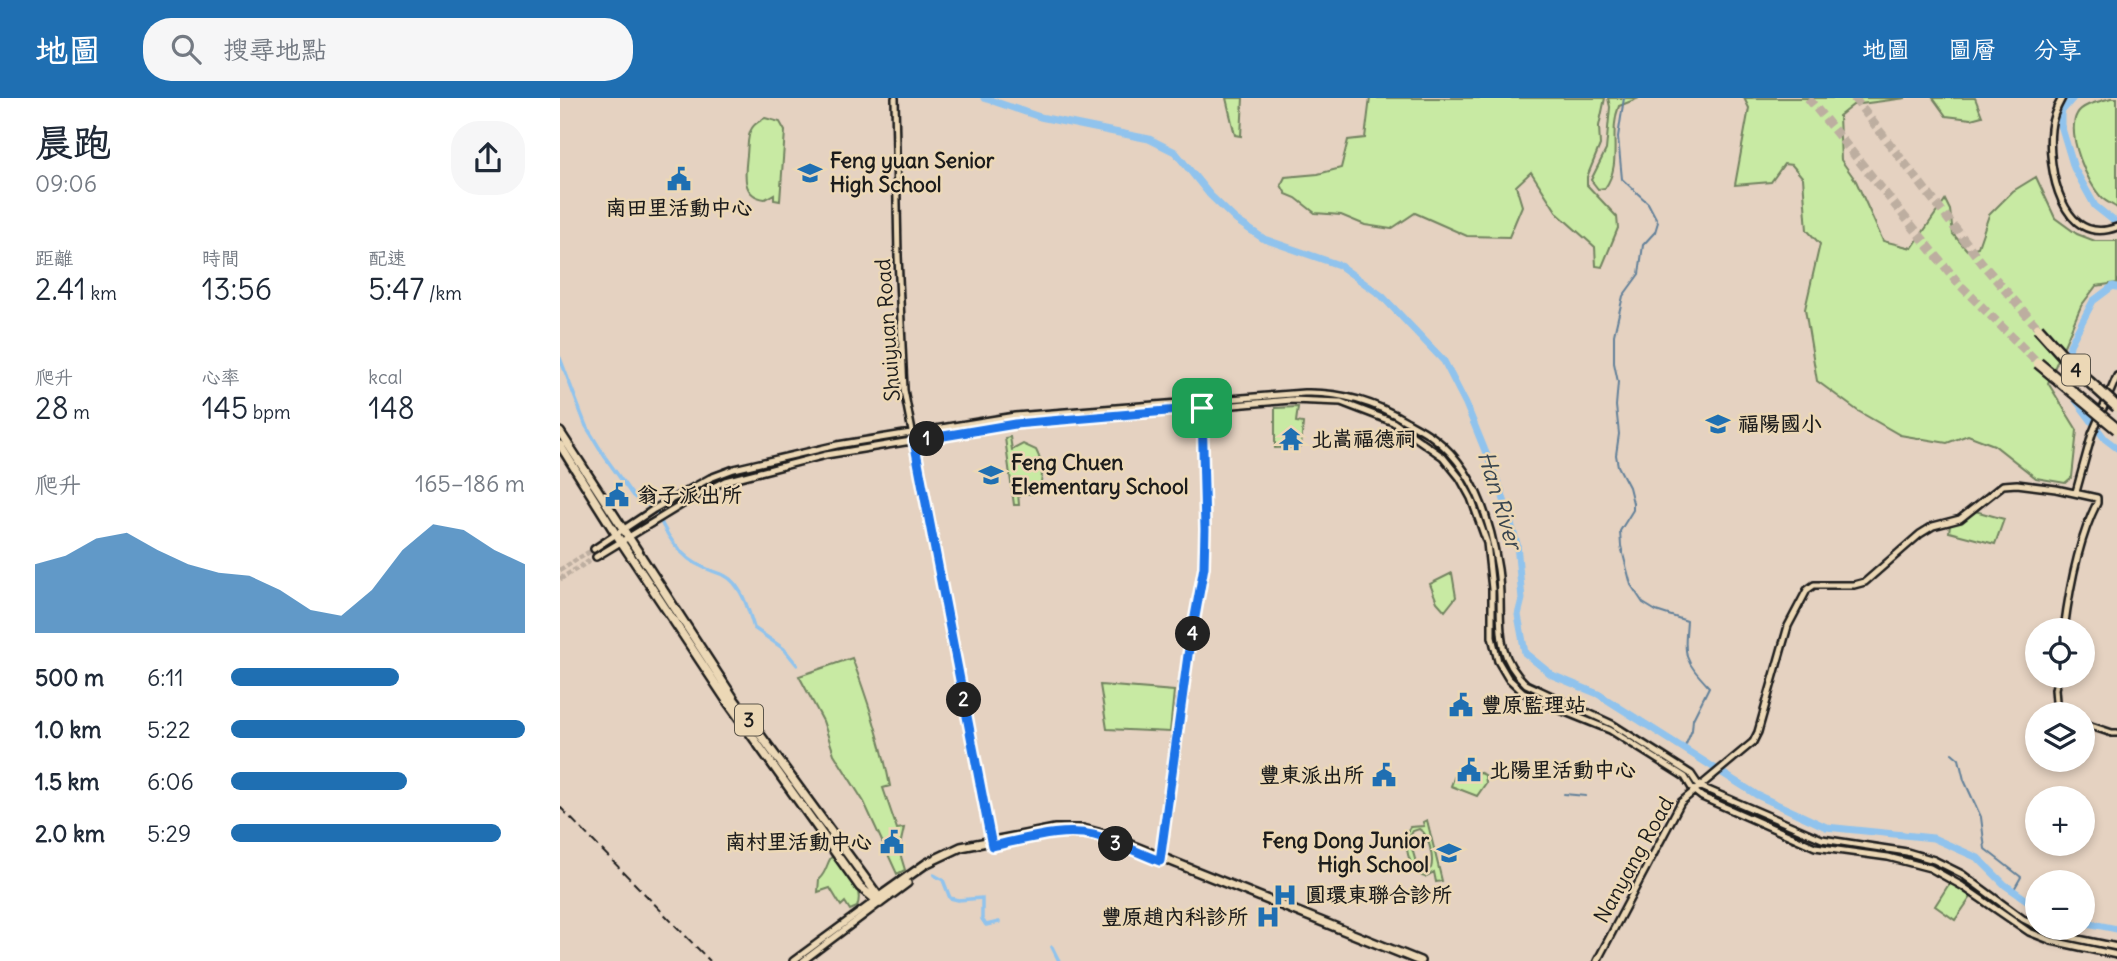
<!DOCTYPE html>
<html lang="zh-TW">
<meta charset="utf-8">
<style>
body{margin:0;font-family:Delius,"LXGW WenKai TC",sans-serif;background:#f6f6f7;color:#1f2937;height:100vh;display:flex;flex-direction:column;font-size:26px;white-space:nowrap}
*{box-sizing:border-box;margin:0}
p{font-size:23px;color:#747a83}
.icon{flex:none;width:38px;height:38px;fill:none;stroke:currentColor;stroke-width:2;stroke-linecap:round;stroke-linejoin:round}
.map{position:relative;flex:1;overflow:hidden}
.sheet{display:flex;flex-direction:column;background:#fff;width:560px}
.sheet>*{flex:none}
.buttons{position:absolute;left:1465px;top:520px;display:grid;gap:14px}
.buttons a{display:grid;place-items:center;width:70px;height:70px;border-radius:50%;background:#fff;box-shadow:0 4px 10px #0003;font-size:35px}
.pin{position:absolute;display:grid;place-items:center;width:60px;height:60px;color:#fff;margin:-30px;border-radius:14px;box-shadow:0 4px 10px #0006}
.km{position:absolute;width:35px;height:35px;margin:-18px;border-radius:50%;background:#222;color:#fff;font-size:19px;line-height:35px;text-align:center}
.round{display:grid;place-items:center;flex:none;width:74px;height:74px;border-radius:28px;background:#f6f6f7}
.head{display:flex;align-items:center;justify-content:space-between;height:119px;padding:0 35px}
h1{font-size:38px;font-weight:600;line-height:52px}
.stats{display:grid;grid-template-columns:repeat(3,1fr);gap:10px;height:119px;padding:7px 35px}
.stats div{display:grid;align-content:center}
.stats b{font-size:30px;font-weight:600}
.stats small{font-size:19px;font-weight:400}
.stats p{font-size:19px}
.chart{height:196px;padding:14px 35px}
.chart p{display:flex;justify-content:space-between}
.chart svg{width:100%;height:126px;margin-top:7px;fill:#1f6fb2;opacity:.7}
ul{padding:0 35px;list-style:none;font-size:23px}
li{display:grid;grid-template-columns:112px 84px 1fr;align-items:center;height:52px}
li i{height:18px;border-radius:9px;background:#1f6fb2}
header{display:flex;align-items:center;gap:42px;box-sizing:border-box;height:98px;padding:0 35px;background:#1f6fb2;color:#fff}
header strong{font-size:33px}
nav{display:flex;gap:38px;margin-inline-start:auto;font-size:24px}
.search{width:490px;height:63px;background:#f6f6f7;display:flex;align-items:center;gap:18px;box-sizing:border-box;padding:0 24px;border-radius:28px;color:#747a83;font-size:26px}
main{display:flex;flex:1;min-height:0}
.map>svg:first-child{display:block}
.green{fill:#c8eaa3;stroke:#728360;stroke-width:2;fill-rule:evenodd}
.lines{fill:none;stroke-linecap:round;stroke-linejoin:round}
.stream{stroke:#628099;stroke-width:2}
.canal{stroke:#90c3ed;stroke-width:3.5}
.river{stroke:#90c3ed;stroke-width:7}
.tertiary-tunnel{stroke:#bdaea0;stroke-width:5;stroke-dasharray:5 2.5;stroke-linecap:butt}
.motorway-tunnel{stroke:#bdaea0;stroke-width:9;stroke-dasharray:9 4.5;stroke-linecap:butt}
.tertiary-casing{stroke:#1c1c1c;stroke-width:10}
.primary-casing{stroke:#1c1c1c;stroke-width:12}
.tertiary{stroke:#ecd8b6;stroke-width:5}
.primary{stroke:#ecd8b6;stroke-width:7}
.rail{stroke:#1c1c1c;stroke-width:2;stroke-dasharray:10 5;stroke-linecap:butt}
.motorway-bridge-casing{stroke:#1c1c1c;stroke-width:14;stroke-linecap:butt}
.motorway-bridge{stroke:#ecd8b6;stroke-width:9}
.route-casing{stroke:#fff;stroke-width:14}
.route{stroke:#1a73e8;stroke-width:9}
.labels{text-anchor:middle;stroke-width:5;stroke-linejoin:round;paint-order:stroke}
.shield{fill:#ecd8b6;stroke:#5a544a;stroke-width:2}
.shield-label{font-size:19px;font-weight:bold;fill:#1c1c1c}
.poi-label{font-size:21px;font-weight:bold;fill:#1c1c1c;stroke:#ecd8b6;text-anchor:start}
.street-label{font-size:21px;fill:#1c1c1c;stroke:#ecd8b6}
.water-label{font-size:23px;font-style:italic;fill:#394650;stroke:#ecd8b6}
</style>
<header>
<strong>地圖</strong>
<div class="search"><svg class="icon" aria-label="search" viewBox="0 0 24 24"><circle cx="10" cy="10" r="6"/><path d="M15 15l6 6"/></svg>搜尋地點</div>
<nav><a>地圖</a><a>圖層</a><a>分享</a></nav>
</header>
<main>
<section class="sheet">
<div class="head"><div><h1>晨跑</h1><p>09:06</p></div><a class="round"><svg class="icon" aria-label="share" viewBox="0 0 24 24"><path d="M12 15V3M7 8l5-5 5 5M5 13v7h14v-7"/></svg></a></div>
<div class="stats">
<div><p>距離</p><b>2.41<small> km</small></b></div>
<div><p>時間</p><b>13:56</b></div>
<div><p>配速</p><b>5:47<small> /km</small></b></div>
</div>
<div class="stats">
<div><p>爬升</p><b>28<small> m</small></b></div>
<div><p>心率</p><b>145<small> bpm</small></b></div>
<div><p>kcal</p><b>148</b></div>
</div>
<div class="chart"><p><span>爬升</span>165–186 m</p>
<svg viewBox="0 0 160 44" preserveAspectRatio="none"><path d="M0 44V20L10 17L20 11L30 9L40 15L50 20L60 23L70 24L80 29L90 36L100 38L110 29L120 15L130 6L140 8L150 15L160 20V44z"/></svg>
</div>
<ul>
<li><b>500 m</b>6:11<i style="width:57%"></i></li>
<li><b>1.0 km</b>5:22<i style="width:100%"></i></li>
<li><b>1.5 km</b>6:06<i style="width:60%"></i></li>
<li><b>2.0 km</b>5:29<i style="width:92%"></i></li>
</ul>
</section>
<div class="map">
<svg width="1557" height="863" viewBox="0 0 1557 863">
<rect width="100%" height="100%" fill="#e5d2c1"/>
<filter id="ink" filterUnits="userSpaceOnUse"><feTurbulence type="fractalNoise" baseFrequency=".0143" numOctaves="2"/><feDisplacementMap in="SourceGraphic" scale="14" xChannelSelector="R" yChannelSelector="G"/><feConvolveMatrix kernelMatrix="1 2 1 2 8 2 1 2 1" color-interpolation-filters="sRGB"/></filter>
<g filter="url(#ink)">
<path class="green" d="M666,0H683L681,38L675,37Z
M810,0H1045L1039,28L1040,47L1027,79V87L1057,119L1058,130L1042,169L1036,168L1035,149L998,116L971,74L956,88L962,108L949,139L907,138L855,115L831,131L805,127L781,117L755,115L736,100L726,96L721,87L725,79L758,76L781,70L788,42L805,40Z
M1048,0H1079L1059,8C1048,35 1063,65 1045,90L1038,91L1031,82L1046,52L1050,9Z
M1184,0H1346L1293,7L1279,18L1281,62L1296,83L1323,143L1352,150L1385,102L1390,112L1393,136L1407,152L1418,149L1429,117L1453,93L1476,79L1495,120L1517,136L1535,143H1557V185L1536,188L1521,208L1488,285L1517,332L1512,379L1505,385L1476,380L1434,347L1408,337L1387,345L1340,337L1298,313L1257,283L1245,211L1260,146L1247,132L1243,80L1232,67L1224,66L1211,84L1175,87L1189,10Z
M1373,0H1415L1422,18L1411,21L1386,18Z
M1551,0H1557V110C1553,107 1547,104 1543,101C1527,86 1506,36 1517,16C1522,6 1541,3 1551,0Z
M205,20L220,24L225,33L220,103L214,102V96L205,101C181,98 185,76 187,57C188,48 187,37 192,30C195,25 200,23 205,20Z
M738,309L736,324L743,325L741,349L715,350V310Z
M450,339L452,352L463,346L476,352C483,365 486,387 473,396L458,395L459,407H454L445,340Z
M1415,413L1444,421L1435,446L1389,434L1390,427L1399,424Z
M892,475L896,499L885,513L877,504L870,486Z
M292,560C307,600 322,646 330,688L323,690L337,731L344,730L339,752L345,772L337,776L304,704L274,656L263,623L239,578Z
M540,587L614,593L610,634L547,631Z
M916,673L925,677L926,685L917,698L891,688L896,675L913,681Z
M867,722L882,783L876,784L874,774L865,779C849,776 841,740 850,729L864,728L863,724ZM859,731C869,736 874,760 871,770L867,773H861L857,768L849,740L853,733Z
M274,756C285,771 305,789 297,809L290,812L285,804L281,808L270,790L258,794L259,781C268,773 266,763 274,756Z
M1389,786L1395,787L1411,799L1395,822L1375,808Z"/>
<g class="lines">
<path class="stream" d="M1064,0L1058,39L1062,81L1088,105L1098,124L1095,134L1083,147L1079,176L1063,198L1054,237V265L1058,284L1056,308L1059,336L1056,357L1058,368L1069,389L1073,405V412L1060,433L1061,448L1071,487L1083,505L1096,513L1127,523C1124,560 1124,562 1149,589L1133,621L1132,632L1124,651
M1392,655L1399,661L1404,682L1421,719L1425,751L1461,779L1453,793
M1004,696L1026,698"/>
<path class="canal" d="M0,260L26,328L45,359L73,398L83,406L95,408C103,433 119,460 145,470C156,475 167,476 174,485C185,498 189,514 194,530L224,551L237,567
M374,777L383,782L390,800L398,802L422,800V821L426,827L439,824
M492,849L499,863"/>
<path class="river" d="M424,0L480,19L589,41L615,54L650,97L676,122L704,141L779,167L822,198L884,263L906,306L941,392L957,446L962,501L958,517L965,555L992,577L1038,596L1197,697L1266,729L1373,740L1418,760L1445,787L1477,809
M1513,0L1501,14V27L1514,70L1535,108L1554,123H1557
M1557,189L1553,188L1533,203L1510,247L1507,272L1515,301L1545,341L1557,350
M1522,824L1557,831"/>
<path class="tertiary-tunnel" d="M0,472L34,451
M0,481L36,459"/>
<path class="motorway-tunnel" d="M1248,0L1400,187L1478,265
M1294,0L1426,170L1478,230"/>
<g class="tertiary-casing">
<path id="tertiary" d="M335,0L338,158L344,292L432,748
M1502,0C1497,9 1492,20 1491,31C1487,70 1502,150 1557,129
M1516,394L1532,336L1557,278
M34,451L94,411L150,380L174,371L277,347L455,318L744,295C781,294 815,304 846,323C855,328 865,333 874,340C914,370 931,424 938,471C945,516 929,552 966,586L1052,626L1131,676L1139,688L1146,691L1262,741L1347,754L1374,762L1402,776L1463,821L1477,828
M36,459L141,395L165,383L266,357L455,326L731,302L781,304L833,324L883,359L900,380L911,400L927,445L932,491V539L938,563L948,580L963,594L978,603L1050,632L1125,679L1133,692L1142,699L1255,749L1328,759L1370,770L1402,788L1469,834L1492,843L1557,857
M1497,616L1495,591L1498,578
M1522,625L1552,635H1557
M600,763L623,588L644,469L645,431L642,308
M1480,830L1499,837L1557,849
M233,863L316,802
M243,863L320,805
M1037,863L1121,704L1193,644L1198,634L1228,528L1247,492L1254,487H1294L1305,484L1360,436L1373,428L1400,421L1443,387L1457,386L1496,391L1537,400V405C1519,440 1509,493 1504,532"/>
</g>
<g class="primary-casing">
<path id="primary" d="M0,334L174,601L319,799L320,805
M0,347L56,436L167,603L300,789L320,805
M319,799L367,765L401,749L495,731H523L546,737L860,863
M320,805L347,785"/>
</g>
<use href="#tertiary" class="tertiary"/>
<use href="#primary" class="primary"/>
<path class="rail" d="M0,709L150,863"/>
<g class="motorway-bridge-casing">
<path id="motorway-bridge" d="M1478,230L1515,271L1557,309
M1478,265L1557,331"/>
</g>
<use href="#motorway-bridge" class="motorway-bridge"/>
</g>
</g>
<g class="lines" filter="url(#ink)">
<g class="route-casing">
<path id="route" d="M642,310L645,431L644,469L628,557L600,763C578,755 556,743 534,737C501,729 464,742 432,748L354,343L455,326Z"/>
</g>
<use href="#route" class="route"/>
</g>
<defs>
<g id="school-bare" transform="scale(1.89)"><path d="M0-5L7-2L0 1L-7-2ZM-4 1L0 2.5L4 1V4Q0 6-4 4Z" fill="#1f6fb2" stroke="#ecd8b6" stroke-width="2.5" paint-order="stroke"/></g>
<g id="civic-bare" transform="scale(1.89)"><path d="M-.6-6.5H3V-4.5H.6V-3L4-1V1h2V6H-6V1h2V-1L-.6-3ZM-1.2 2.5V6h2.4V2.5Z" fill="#1f6fb2" stroke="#ecd8b6" stroke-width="2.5" paint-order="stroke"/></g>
<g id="temple-bare" transform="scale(1.89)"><path d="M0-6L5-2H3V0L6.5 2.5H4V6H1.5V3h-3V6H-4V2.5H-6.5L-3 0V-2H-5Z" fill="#1f6fb2" stroke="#ecd8b6" stroke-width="2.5" paint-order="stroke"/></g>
<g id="hospital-bare" transform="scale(1.89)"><path d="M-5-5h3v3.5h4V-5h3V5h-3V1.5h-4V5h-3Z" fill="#1f6fb2" stroke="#ecd8b6" stroke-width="2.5" paint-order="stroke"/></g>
</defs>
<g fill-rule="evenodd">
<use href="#school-bare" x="250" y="75"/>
<use href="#civic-bare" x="119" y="81"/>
<use href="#school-bare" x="1158" y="326"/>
<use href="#temple-bare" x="731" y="341"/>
<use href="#school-bare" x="431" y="377"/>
<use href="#civic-bare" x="57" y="397"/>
<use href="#civic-bare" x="901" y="607"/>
<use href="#civic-bare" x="909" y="672"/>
<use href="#civic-bare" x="824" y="677"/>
<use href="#civic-bare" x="332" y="744"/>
<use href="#school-bare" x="889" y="755"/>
<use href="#hospital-bare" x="725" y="797"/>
<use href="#hospital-bare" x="708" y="819"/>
</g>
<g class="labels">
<g class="shield">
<rect x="1502" y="256.5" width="28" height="31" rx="5"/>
<rect x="175" y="606.5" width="28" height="31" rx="5"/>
</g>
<g class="shield-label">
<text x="1516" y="279">4</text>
<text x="189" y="629">3</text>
</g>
<g class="poi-label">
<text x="270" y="70">Feng yuan Senior<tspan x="270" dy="24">High School</tspan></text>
<text x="119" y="117" text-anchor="middle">南田里活動中心</text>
<text x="1178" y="333">福陽國小</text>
<text x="751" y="348">北嵩福德祠</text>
<text x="451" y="372">Feng Chuen<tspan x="451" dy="24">Elementary School</tspan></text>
<text x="77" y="404">翁子派出所</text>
<text x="921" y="614">豐原監理站</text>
<text x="929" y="679">北陽里活動中心</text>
<text x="804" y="684" text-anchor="end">豐東派出所</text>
<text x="869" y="750" text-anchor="end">Feng Dong Junior<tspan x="869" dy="24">High School</tspan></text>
<text x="312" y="751" text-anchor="end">南村里活動中心</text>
<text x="745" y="804">圓環東聯合診所</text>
<text x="688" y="826" text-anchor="end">豐原趙內科診所</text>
</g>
<g class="street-label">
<text transform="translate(328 232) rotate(-94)" y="7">Shuiyuan Road</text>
<text transform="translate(1074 762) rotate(-61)" y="7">Nanyang Road</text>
</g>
<g class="water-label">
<text transform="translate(940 402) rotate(73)" y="8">Han River</text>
</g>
</g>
</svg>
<div class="buttons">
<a><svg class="icon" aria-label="locate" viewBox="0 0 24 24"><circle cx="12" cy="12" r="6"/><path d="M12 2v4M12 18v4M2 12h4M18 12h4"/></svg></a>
<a><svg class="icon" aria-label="layers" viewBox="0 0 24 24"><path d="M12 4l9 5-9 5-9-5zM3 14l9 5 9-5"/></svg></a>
<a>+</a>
<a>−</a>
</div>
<div class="pin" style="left:642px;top:310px;background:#1e9e55"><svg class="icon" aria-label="arrive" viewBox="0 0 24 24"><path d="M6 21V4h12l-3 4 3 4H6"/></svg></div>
<b class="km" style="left:367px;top:341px">1</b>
<b class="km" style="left:404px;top:602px">2</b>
<b class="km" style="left:556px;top:746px">3</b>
<b class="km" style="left:633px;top:536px">4</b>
</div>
</main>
